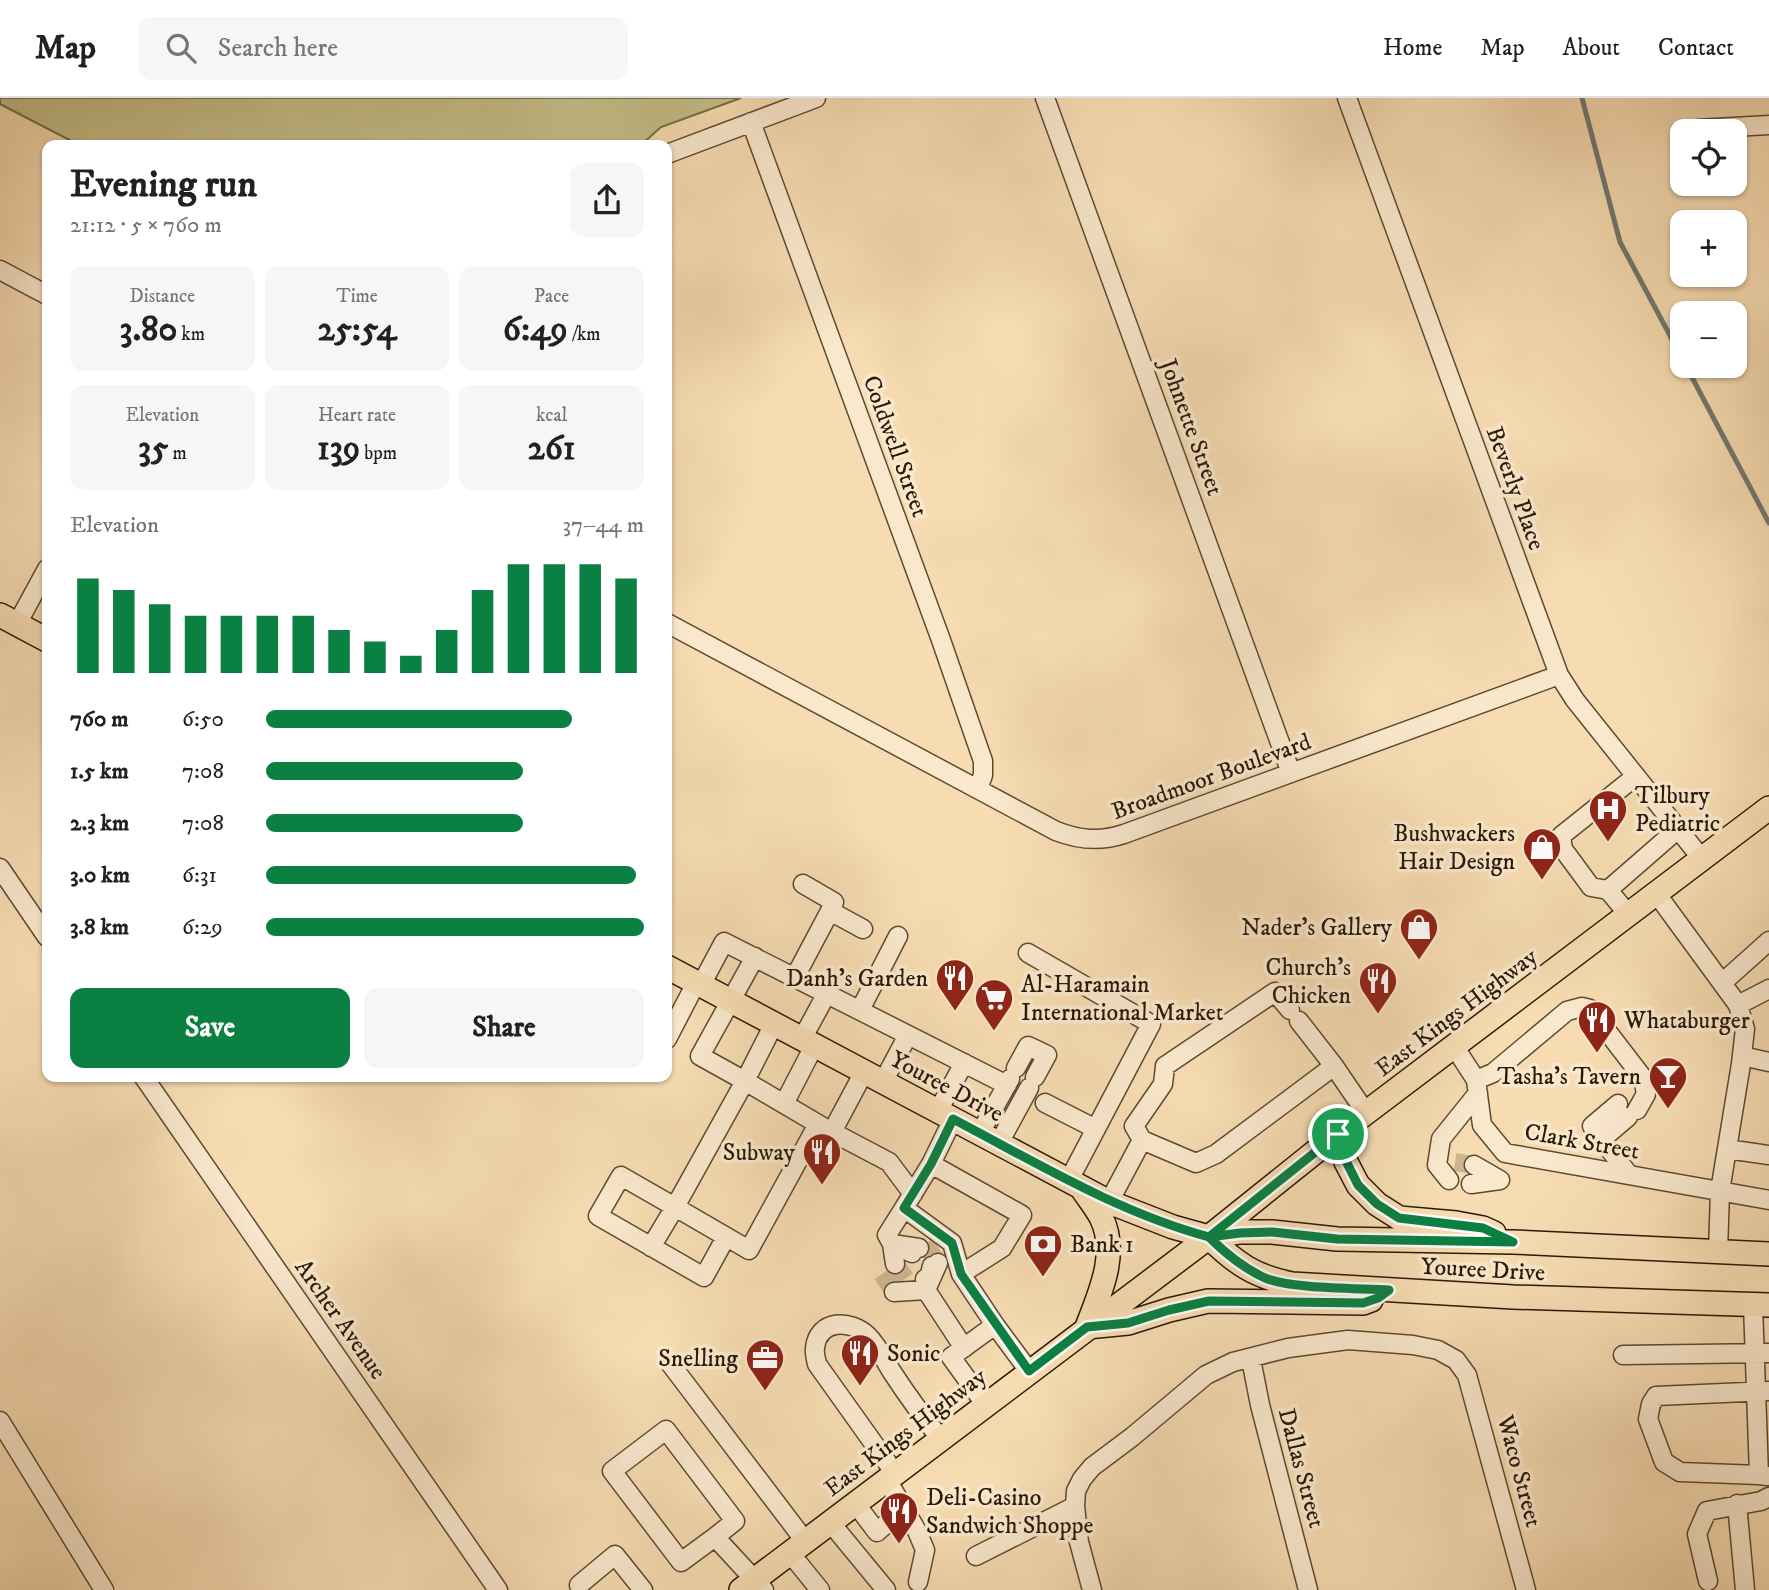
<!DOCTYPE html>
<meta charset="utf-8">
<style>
body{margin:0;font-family:"IM FELL DW Pica",serif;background:#f6f6f6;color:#202124;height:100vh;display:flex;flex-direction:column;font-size:26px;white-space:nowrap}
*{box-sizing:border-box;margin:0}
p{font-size:23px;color:#757577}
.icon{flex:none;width:38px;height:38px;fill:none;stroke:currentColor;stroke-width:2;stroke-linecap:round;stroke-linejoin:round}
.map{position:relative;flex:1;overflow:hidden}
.panel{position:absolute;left:42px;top:42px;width:630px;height:942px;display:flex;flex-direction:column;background:#fff;border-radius:14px;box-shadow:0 2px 5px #0004}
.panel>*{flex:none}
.controls{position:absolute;left:1670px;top:21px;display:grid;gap:14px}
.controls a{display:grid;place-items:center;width:77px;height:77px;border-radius:14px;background:#fff;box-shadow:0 2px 5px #0004;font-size:35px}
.pin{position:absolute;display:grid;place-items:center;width:60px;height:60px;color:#fff;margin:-30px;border:4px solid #fff;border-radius:50%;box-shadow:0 2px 7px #0007}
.round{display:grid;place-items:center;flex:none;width:74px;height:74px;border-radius:14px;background:#f6f6f6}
.overview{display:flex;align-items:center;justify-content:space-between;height:119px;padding:0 28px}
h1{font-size:38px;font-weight:700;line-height:52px}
.figures{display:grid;grid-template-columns:repeat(3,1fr);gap:10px;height:119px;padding:7px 28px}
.figures div{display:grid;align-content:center;border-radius:14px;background:#f6f6f6;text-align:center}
.figures b{font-size:35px;font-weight:700}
.figures small{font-size:19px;font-weight:400}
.figures p{font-size:19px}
.chart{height:196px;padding:14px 28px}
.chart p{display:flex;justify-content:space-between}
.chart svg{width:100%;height:126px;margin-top:7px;stroke:#0b8043;stroke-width:6}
.action{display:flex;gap:14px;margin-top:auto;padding:14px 28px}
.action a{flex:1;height:80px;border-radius:14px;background:#0b8043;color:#fff;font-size:28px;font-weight:700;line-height:80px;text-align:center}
.action a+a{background:#f6f6f6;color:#202124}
ul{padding:0 28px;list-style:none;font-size:23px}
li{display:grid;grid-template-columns:112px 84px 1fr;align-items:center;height:52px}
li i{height:18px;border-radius:9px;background:#0b8043}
header{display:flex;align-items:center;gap:42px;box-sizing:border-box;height:98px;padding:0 35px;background:#fff;border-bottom:2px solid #e0e0e0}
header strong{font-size:33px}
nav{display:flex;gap:38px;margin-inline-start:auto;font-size:24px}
.search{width:490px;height:63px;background:#f6f6f6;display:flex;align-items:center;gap:18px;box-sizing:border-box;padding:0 24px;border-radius:14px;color:#757577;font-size:26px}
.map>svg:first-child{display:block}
.green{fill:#c4be87;stroke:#766c48;stroke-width:2}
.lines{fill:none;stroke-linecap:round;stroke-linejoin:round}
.stream{stroke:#727971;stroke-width:5}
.minor-tunnel{stroke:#ceb590;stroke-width:18;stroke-dasharray:18 9;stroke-linecap:butt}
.minor-casing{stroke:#5c4a33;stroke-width:21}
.major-casing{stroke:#291909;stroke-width:26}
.minor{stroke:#fae8cd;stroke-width:18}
.major{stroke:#f7dcb2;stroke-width:23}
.route-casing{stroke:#fff;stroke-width:14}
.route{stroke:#0b8043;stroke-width:9}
.labels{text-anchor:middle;stroke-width:7;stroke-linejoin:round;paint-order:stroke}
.street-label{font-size:24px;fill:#291909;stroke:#fae8cd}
.poi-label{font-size:24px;fill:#291909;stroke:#fae8cd;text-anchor:end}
</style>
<header>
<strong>Map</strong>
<div class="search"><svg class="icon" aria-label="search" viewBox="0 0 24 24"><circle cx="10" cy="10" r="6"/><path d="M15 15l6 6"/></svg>Search here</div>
<nav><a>Home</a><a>Map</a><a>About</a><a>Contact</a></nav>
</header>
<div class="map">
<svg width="1769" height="1492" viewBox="0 0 1769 1492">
<rect width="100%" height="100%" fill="#f7dcb2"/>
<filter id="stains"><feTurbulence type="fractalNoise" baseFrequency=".00286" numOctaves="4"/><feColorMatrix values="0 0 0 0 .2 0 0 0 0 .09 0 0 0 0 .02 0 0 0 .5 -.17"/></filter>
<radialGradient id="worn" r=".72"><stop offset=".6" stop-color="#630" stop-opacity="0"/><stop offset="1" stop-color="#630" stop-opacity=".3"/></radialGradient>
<path class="green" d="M0,0H741L661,29L641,47H79L0,6Z"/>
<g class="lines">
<path class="stream" d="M1582,0L1620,144L1682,260
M1686,268L1769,425"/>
<path class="minor-tunnel" d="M1455,1064L1474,1067
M925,1146L938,1165
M895,1166L909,1185
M882,1176L894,1194"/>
<g class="minor-casing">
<path id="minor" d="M1045,0L1291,675
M1347,0L1559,577L1575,602L1702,761
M751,24L941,542L983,663V677L978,691
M1698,31L1769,27
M667,56L816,0
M0,172L47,197
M667,525L1056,733C1079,742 1100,744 1124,736L1559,577
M17,526L47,471
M0,770L47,839
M803,786L834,804L830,813
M1608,792L1678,731
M1656,795L1738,907L1745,931L1741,966L1720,1093L1718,1154
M1628,816L1608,792L1591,789L1563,751L1561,738L1636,678
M1028,855L1151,926L1069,1082
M755,859L700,958L745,983L675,1109L749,1152L818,1026L832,1034
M795,879L830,813L863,831
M1722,885L1769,843
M701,887L724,844L1007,987
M1738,907L1769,891
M860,912L898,838
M1299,923L1334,968L1366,1015
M774,926L745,983L818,1026
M667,941L696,885
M802,941L827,895
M1454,948L1476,982L1482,1027L1505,1055L1769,1102
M1742,958L1769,964
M1016,970L1028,948L1047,957L1035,979
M864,974L832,1034L889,1064L913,1096
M143,978L498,1492
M1476,982L1493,975L1567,913L1582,909L1590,911L1643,980L1646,996L1637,1012
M883,984L908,937
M1045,1005L1096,1031
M784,1006L814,948
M1618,1006L1592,1028L1629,1077
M938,1013L964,965
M953,1021L931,1066L904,1110L952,1145L961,1176L995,1227
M980,1035L1010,981
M1602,1041L1628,1019
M1142,1042L1196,1065L1216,1056L1334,968
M999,1045L1029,990
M1727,1051L1769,1057
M931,1066L1022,1117L1002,1150L961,1176
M1474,1067L1500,1082
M1449,1082L1437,1067L1441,1041L1478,995
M1471,1086L1500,1082
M1109,1104L1142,1042L1134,1028L1163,986L1165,968L1275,894L1290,912
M651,1149L675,1109L621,1078L598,1118L704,1179L726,1139
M912,1155L892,1146L919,1150
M895,1166L892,1146L887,1137L904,1110
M932,1168L926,1192L938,1165
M926,1192L964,1250
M894,1194L926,1192L925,1181
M1753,1207L1759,1377L1767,1378
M1623,1257L1769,1255
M1251,1261L1260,1307L1308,1492
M669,1264L805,1443
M985,1306L951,1259L995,1227L1029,1273
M0,1323L104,1492
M894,1374L817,1266C816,1261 814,1255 815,1250C818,1221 851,1221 868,1238C878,1248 885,1263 892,1274C907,1297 923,1319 940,1340
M1759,1377L1680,1374L1664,1364L1648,1321L1651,1306L1656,1298L1769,1293
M886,1380L917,1433L925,1452L918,1484
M855,1405L877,1434L904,1410
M1737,1406L1745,1492
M1075,1408L1079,1444L1092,1492
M830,1424L886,1492
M715,1439L681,1464L612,1373L666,1332L735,1423L715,1439L764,1492
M790,1455L820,1492
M976,1458L1075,1408L1076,1393L1082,1381L1092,1369L1132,1339L1206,1277L1233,1264L1288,1250L1348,1242L1413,1247L1438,1252L1456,1262L1467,1277L1526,1492
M1708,1483L1697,1436L1707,1413L1761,1403L1769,1399
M579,1487L615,1457L643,1492"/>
</g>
<g class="major-casing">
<path id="major" d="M0,517L47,542
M667,869L1109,1104L1173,1129L1209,1139L1240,1134H1272L1337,1141L1513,1144L1769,1156
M1338,1036L1346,1064L1358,1087L1377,1106L1399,1120L1456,1125L1483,1130L1494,1135
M1083,1092C1089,1101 1096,1110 1101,1119C1119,1155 1100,1195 1087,1229L1128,1225L1169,1212L1208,1203L1363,1205L1371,1202
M1209,1139C1235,1165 1255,1179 1292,1186L1513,1199L1769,1207
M741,1492L1209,1139L1330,1042L1769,710"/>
</g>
<use href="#minor" class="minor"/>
<use href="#major" class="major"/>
</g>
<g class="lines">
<g class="route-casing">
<path id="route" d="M1338,1036L1209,1139C1117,1114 1037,1065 953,1021L931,1066L904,1110L952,1145L961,1176L1029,1273L1087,1229L1128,1225L1169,1212L1209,1203L1363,1205L1378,1200L1389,1192C1357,1190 1293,1191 1265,1180C1243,1170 1226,1156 1209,1139L1240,1135L1272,1134L1337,1141L1513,1144L1483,1130L1399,1120L1377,1106L1358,1087L1346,1063L1338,1036"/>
</g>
<use href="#route" class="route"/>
</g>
<defs>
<g id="hospital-pin" transform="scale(2.0125)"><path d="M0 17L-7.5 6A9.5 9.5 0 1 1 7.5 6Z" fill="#8f2418" stroke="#fae8cd"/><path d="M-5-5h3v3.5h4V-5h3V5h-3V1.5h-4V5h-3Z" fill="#fff"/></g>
<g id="shop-pin" transform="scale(2.0125)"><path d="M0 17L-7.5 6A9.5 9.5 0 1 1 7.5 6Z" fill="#8f2418" stroke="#fae8cd"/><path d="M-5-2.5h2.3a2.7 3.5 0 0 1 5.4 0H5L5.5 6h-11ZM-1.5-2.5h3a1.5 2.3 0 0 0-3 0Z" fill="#fff"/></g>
<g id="restaurant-pin" transform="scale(2.0125)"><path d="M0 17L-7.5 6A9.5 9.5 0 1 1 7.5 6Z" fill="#8f2418" stroke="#fae8cd"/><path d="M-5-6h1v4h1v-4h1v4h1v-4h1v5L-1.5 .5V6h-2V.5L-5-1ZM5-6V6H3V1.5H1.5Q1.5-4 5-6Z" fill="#fff"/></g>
<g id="supermarket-pin" transform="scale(2.0125)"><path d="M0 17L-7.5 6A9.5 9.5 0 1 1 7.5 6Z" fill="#8f2418" stroke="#fae8cd"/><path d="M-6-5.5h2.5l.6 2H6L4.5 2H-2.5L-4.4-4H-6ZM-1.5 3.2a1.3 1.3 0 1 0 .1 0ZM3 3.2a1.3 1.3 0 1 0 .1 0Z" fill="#fff"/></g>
<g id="bar-pin" transform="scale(2.0125)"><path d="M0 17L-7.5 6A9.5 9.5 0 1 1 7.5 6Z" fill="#8f2418" stroke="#fae8cd"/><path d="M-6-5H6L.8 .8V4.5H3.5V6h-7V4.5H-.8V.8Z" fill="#fff"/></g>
<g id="bank-pin" transform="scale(2.0125)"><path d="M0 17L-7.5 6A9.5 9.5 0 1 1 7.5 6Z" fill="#8f2418" stroke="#fae8cd"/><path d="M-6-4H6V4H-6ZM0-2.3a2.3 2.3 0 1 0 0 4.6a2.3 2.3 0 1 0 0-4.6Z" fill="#fff"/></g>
<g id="office-pin" transform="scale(2.0125)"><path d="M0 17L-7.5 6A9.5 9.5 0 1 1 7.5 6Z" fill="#8f2418" stroke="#fae8cd"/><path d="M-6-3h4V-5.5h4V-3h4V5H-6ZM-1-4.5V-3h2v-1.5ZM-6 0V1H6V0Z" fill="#fff"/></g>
</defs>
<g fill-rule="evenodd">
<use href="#hospital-pin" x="1608" y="711"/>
<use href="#shop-pin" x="1542" y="749"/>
<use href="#shop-pin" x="1419" y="829"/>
<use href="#restaurant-pin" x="955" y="880"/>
<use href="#restaurant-pin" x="1378" y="883"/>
<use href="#supermarket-pin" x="994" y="900"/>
<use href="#restaurant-pin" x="1597" y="922"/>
<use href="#bar-pin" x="1668" y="978"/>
<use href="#restaurant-pin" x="822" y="1054"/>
<use href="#bank-pin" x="1043" y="1146"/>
<use href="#restaurant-pin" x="860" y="1255"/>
<use href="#office-pin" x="765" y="1260"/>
<use href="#restaurant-pin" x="899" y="1413"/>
</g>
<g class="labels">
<g class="street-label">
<text transform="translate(1192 329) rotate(70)" y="8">Johnette Street</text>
<text transform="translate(896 348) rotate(70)" y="8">Coldwell Street</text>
<text transform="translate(1516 390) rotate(70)" y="8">Beverly Place</text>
<text transform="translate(1211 678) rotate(-20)" y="8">Broadmoor Boulevard</text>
<text transform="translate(1456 914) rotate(-37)" y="8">East Kings Highway</text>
<text transform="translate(947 988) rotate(28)" y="8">Youree Drive</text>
<text transform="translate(1582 1043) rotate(10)" y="8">Clark Street</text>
<text transform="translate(1483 1171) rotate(3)" y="8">Youree Drive</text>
<text transform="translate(341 1221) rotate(55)" y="8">Archer Avenue</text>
<text transform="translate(905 1334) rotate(-37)" y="8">East Kings Highway</text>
<text transform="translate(1302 1370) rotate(75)" y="8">Dallas Street</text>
<text transform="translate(1520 1373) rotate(75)" y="8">Waco Street</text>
</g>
<g class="poi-label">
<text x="1635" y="705" text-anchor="start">Tilbury<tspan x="1635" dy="28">Pediatric</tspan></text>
<text x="1515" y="743">Bushwackers<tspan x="1515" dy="28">Hair Design</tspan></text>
<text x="1392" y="837">Nader's Gallery</text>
<text x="1351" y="877">Church's<tspan x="1351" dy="28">Chicken</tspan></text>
<text x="928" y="888">Danh's Garden</text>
<text x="1021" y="894" text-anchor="start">Al-Haramain<tspan x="1021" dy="28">International Market</tspan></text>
<text x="1624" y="930" text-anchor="start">Whataburger</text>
<text x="1641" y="986">Tasha's Tavern</text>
<text x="795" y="1062">Subway</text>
<text x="1070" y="1154" text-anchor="start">Bank 1</text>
<text x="887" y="1263" text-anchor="start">Sonic</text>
<text x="738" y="1268">Snelling</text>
<text x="926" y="1407" text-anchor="start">Deli-Casino<tspan x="926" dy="28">Sandwich Shoppe</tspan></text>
</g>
</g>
<rect width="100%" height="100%" filter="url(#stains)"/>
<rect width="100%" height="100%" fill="url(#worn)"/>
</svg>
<div class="controls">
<a><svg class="icon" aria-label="locate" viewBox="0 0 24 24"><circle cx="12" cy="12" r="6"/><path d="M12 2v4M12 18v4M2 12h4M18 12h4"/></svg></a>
<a>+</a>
<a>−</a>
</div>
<div class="pin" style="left:1338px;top:1036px;background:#1e9e55"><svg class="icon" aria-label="arrive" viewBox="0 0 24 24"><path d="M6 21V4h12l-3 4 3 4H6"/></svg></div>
<section class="panel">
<div class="overview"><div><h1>Evening run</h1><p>21:12 · 5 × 760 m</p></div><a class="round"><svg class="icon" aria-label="share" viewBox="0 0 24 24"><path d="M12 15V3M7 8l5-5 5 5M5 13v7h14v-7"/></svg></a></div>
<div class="figures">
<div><p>Distance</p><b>3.80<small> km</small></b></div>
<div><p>Time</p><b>25:54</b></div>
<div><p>Pace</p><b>6:49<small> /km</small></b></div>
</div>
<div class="figures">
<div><p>Elevation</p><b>35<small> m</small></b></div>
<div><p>Heart rate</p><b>139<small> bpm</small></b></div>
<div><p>kcal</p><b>261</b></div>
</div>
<div class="chart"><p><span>Elevation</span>37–44 m</p>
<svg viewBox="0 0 160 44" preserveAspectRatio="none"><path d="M5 44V11M15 44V15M25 44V20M35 44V24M45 44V24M55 44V24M65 44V24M75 44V29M85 44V33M95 44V38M105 44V29M115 44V15M125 44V6M135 44V6M145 44V6M155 44V11"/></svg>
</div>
<ul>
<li><b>760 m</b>6:50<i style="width:81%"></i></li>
<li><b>1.5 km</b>7:08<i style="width:68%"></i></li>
<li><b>2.3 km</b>7:08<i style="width:68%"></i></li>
<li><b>3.0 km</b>6:31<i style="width:98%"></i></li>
<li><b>3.8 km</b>6:29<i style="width:100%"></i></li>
</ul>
<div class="action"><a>Save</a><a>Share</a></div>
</section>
</div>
